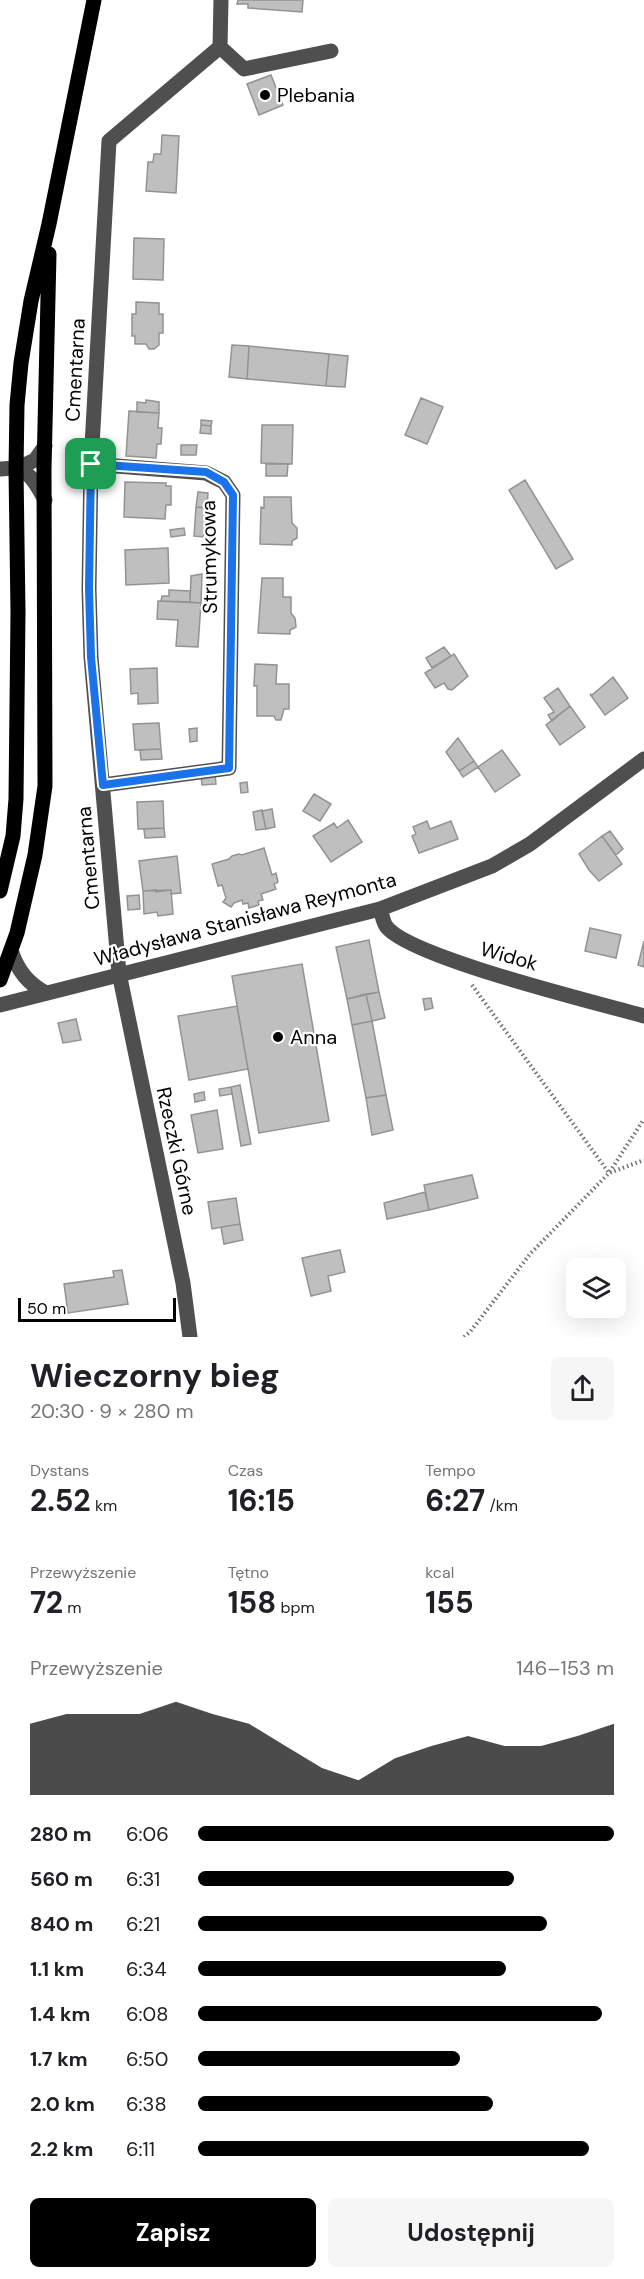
<!DOCTYPE html>
<html lang="pl">
<meta charset="utf-8">
<style>
body{margin:0;font-family:"DM Sans",sans-serif;background:#f6f6f6;color:#202124;height:100vh;display:flex;flex-direction:column;font-size:22px;white-space:nowrap}
*{box-sizing:border-box;margin:0}
p{font-size:20px;color:#757577}
.icon{flex:none;width:33px;height:33px;fill:none;stroke:currentColor;stroke-width:2;stroke-linecap:round;stroke-linejoin:round}
.map{position:relative;height:1337px;overflow:hidden}
.drawer{display:flex;flex-direction:column;background:#fff;flex:1}
.drawer>*{flex:none}
.fabs{position:absolute;left:566px;top:1258px;display:grid;gap:12px}
.fabs a{display:grid;place-items:center;width:60px;height:60px;border-radius:9px;background:#fff;box-shadow:0 6px 24px #0002;font-size:30px}
.scale{position:absolute;left:18px;bottom:15px;width:158px;box-sizing:border-box;padding-left:6px;border:3px solid #000;border-top:0;font-size:16px;line-height:21px;white-space:nowrap;color:#000;-webkit-text-stroke:4px #fff;paint-order:stroke}
.pin{position:absolute;display:grid;place-items:center;width:51px;height:51px;color:#fff;margin:-26px;border-radius:12px;box-shadow:0 3px 9px #0006}
.round{display:grid;place-items:center;flex:none;width:63px;height:63px;border-radius:9px;background:#f6f6f6}
.summary{display:flex;align-items:center;justify-content:space-between;height:102px;padding:0 30px}
h1{font-size:33px;font-weight:700;line-height:45px}
.metrics{display:grid;grid-template-columns:repeat(3,1fr);gap:9px;height:102px;padding:6px 30px}
.metrics div{display:grid;align-content:center}
.metrics b{font-size:30px;font-weight:700}
.metrics small{font-size:16px;font-weight:400}
.metrics p{font-size:16px}
.chart{height:168px;padding:12px 30px}
.chart p{display:flex;justify-content:space-between}
.chart svg{width:100%;height:108px;margin-top:6px;fill:#000;opacity:.7}
.cta{display:flex;gap:12px;margin-top:auto;padding:12px 30px}
.cta a{flex:1;height:69px;border-radius:9px;background:#000;color:#fff;font-size:24px;font-weight:700;line-height:69px;text-align:center}
.cta a+a{background:#f6f6f6;color:#202124}
ul{padding:0 30px;list-style:none;font-size:20px}
li{display:grid;grid-template-columns:96px 72px 1fr;align-items:center;height:45px}
li i{height:15px;border-radius:8px;background:#000}
.map>svg:first-child{display:block}
.building{fill:#bfbfbf;stroke:#939393;stroke-width:1.5}
.lines{fill:none;stroke-linecap:round;stroke-linejoin:round}
.path{stroke:#717171;stroke-width:4;stroke-dasharray:1.5 3;stroke-linecap:butt}
.minor{stroke:#4f4f4f;stroke-width:15}
.major{stroke:#000;stroke-width:15}
.route-casing{stroke:#fff;stroke-width:12}
.route{stroke:#1a73e8;stroke-width:8}
.poi-dot{fill:#000;stroke:#fff;stroke-width:2}
.labels{text-anchor:middle;stroke-width:4.5;stroke-linejoin:round;paint-order:stroke}
.poi-label{font-size:20px;fill:#000;stroke:#fff;text-anchor:start}
.street-label{font-size:20px;fill:#000;stroke:#fff}
</style>
<div class="map">
<svg width="644" height="1337" viewBox="0 0 644 1337">
<rect width="100%" height="100%" fill="#fff"/>
<path class="building" d="M238,0H303L302,12L248,8V4H237Z
M271,75L283,105L259,115L247,84Z
M162,135L179,136L176,193L146,191L148,162H153L154,154H161Z
M134,238L164,239L163,280L133,279Z
M136,302L159,303V314H163V333H159V345L154,349H149L146,344H135V336H132V314H136Z
M232,345L249,346L247,379L229,377Z
M249,346L329,354L326,386L247,379Z
M329,354L348,356L345,387L326,386Z
M421,398L443,407L427,444L405,435Z
M146,400L159,402V413L137,412V402L146,403Z
M129,411L159,413L158,428H162L161,444H157L156,458L126,456Z
M201,420L212,421L211,426L201,425Z
M201,425L211,426V434L200,433Z
M262,425H293L292,464L261,463Z
M181,445H197L196,455H181Z
M266,464H288L287,476H266Z
M525,480L573,559L556,569L509,490Z
M125,482L166,483V486H171V505H166L165,519L124,517Z
M198,492L208,493L207,508L196,507Z
M264,497H291L292,523L297,528V538L292,541V545L260,544L261,507L264,508Z
M196,507L207,508L204,537L194,536Z
M184,528L185,535L171,537L170,530Z
M168,548L169,583L126,585L125,550Z
M202,574L201,603L190,602L191,576Z
M262,578H283V597H291V613L295,618L296,627L290,630V634L258,633Z
M169,590L190,591V602L161,601L162,596H169Z
M158,601L201,603L198,647L176,646L178,620L157,619Z
M444,647L451,656L432,668L426,658Z
M454,654L468,676L452,690L448,689L444,683L435,688L425,673Z
M255,664L277,665L276,684H289V709H284L281,720H276L274,716H257V686H254Z
M157,668L158,703L138,704V693L131,694L130,669Z
M613,677L628,698L605,715L590,694L592,695Z
M558,688L570,706L552,721L548,715L554,712L544,698Z
M570,706L585,727L560,745L546,725Z
M159,723L161,749L135,750L133,724Z
M197,728V741L190,742L189,729Z
M458,738L474,761L459,771L446,752Z
M161,749L162,759L141,760L140,750Z
M502,750L520,775L495,792L478,767Z
M474,761L478,767L463,777L459,771Z
M215,775L216,784L202,785L201,776Z
M247,782L248,792L241,793L240,783Z
M314,794L331,804L320,821L303,811Z
M163,801L164,828L138,829L137,802Z
M272,809L275,827L266,829L262,811Z
M262,810L266,829L256,830L253,812Z
M348,820L362,842L331,862L313,836L334,823L337,828Z
M427,821L430,829L451,821L458,839L419,853L412,836L416,834L413,827Z
M164,828L165,837L145,838L144,829Z
M610,831L623,849L616,855L602,836Z
M602,836L622,864L599,881L589,870L579,854Z
M264,848L272,875L276,873L278,882L274,884L276,889L261,894L263,900L258,901L259,905L249,908L248,903L243,904L242,900L234,903L231,907L223,902L226,898L222,885L218,886L212,864L229,859L232,856L239,854L242,855Z
M177,856L181,893L171,894V890L143,891L139,861Z
M156,890V892L171,890L173,914L158,916L157,912L144,914L143,891Z
M139,895L140,909L128,910L127,896Z
M590,928L621,935L616,958L585,951Z
M369,940L379,992L347,999L336,947Z
M644,941V967L638,965Z
M302,964L329,1121L259,1133L232,976Z
M379,992L385,1018L372,1021L366,994Z
M366,994L372,1021L352,1025L347,999Z
M431,998L433,1008L425,1010L423,999Z
M237,1006L248,1069L189,1080L178,1016Z
M76,1019L81,1040L63,1043L58,1023Z
M372,1021L386,1095L366,1098L352,1025Z
M240,1085L251,1144L241,1146L231,1087Z
M231,1087L232,1094L220,1096L219,1089Z
M204,1092L205,1100L195,1102L194,1094Z
M386,1095L393,1130L372,1135L366,1098Z
M217,1110L223,1149L198,1153L191,1115Z
M472,1175L478,1198L429,1210L424,1185Z
M425,1192L429,1210L387,1219L384,1203Z
M236,1198L240,1224L212,1229L208,1202Z
M240,1224L243,1240L224,1244L221,1227Z
M340,1250L345,1272L328,1276L331,1291L311,1296L302,1258Z
M122,1270L128,1304L68,1313L64,1284L114,1277L113,1271Z"/>
<g class="lines">
<path class="path" d="M472,985L609,1173L644,1119
M464,1337L470,1332L530,1254L609,1173L644,1160"/>
<path class="minor" d="M220,47L244,69L331,51
M91,464L206,473L224,482L233,495L229,768L103,785
M0,469C28,466 33,478 45,500
M16,469L35,460L45,446
M380,909C382,914 383,922 386,926C407,957 599,1003 644,1016
M11,950C17,970 28,984 46,993
M0,1005L380,909L492,866L530,844L644,759
M190,1337L183,1283L119,973L91,657L89,589L91,464L109,141L220,47L221,0"/>
<path class="major" d="M0,891L13,836L16,799L18,612L16,469L17,405L21,363L31,301L49,224L94,0
M0,980L17,933L35,855L45,786L44,469L49,254"/>
</g>
<g class="lines">
<g class="route-casing">
<path id="route" d="M91,464L206,472L224,482L233,495L229,768L103,785L91,657L89,588Z"/>
</g>
<use href="#route" class="route"/>
</g>
<g class="poi-dot">
<circle cx="265" cy="95" r="6"/>
<circle cx="278" cy="1037" r="6"/>
</g>
<g class="labels">
<g class="poi-label">
<text x="277" y="102">Plebania</text>
<text x="290" y="1044">Anna</text>
</g>
<g class="street-label">
<text transform="translate(75 370) rotate(-87)" y="7">Cmentarna</text>
<text transform="translate(209 557) rotate(-91)" y="7">Strumykowa</text>
<text transform="translate(88 858) rotate(-95)" y="7">Cmentarna</text>
<text transform="translate(245 919) rotate(-15)" y="7">Władysława Stanisława Reymonta</text>
<text transform="translate(509 956) rotate(16)" y="7">Widok</text>
<text transform="translate(177 1151) rotate(78)" y="7">Rzeczki Górne</text>
</g>
</g>
</svg>
<div class="fabs">
<a><svg class="icon" aria-label="layers" viewBox="0 0 24 24"><path d="M12 4l9 5-9 5-9-5zM3 14l9 5 9-5"/></svg></a>
</div>
<div class="scale">50 m</div>
<div class="pin" style="left:91px;top:464px;background:#1e9e55"><svg class="icon" aria-label="arrive" viewBox="0 0 24 24"><path d="M6 21V4h12l-3 4 3 4H6"/></svg></div>
</div>
<section class="drawer">
<div class="summary"><div><h1>Wieczorny bieg</h1><p>20:30 · 9 × 280 m</p></div><a class="round"><svg class="icon" aria-label="share" viewBox="0 0 24 24"><path d="M12 15V3M7 8l5-5 5 5M5 13v7h14v-7"/></svg></a></div>
<div class="metrics">
<div><p>Dystans</p><b>2.52<small> km</small></b></div>
<div><p>Czas</p><b>16:15</b></div>
<div><p>Tempo</p><b>6:27<small> /km</small></b></div>
</div>
<div class="metrics">
<div><p>Przewyższenie</p><b>72<small> m</small></b></div>
<div><p>Tętno</p><b>158<small> bpm</small></b></div>
<div><p>kcal</p><b>155</b></div>
</div>
<div class="chart"><p><span>Przewyższenie</span>146–153 m</p>
<svg viewBox="0 0 160 44" preserveAspectRatio="none"><path d="M0 44V15L10 11L20 11L30 11L40 6L50 11L60 15L70 24L80 33L90 38L100 29L110 24L120 20L130 24L140 24L150 20L160 15V44z"/></svg>
</div>
<ul>
<li><b>280 m</b>6:06<i style="width:100%"></i></li>
<li><b>560 m</b>6:31<i style="width:76%"></i></li>
<li><b>840 m</b>6:21<i style="width:84%"></i></li>
<li><b>1.1 km</b>6:34<i style="width:74%"></i></li>
<li><b>1.4 km</b>6:08<i style="width:97%"></i></li>
<li><b>1.7 km</b>6:50<i style="width:63%"></i></li>
<li><b>2.0 km</b>6:38<i style="width:71%"></i></li>
<li><b>2.2 km</b>6:11<i style="width:94%"></i></li>
</ul>
<div class="cta"><a>Zapisz</a><a>Udostępnij</a></div>
</section>
